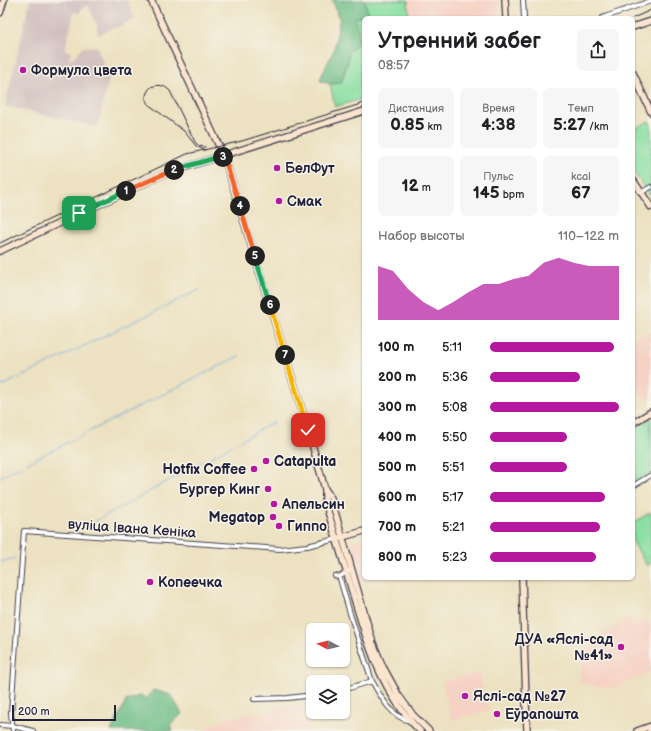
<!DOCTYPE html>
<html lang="ru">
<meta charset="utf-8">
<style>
body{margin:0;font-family:"Balsamiq Sans",sans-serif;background:#f6f6f6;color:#202124;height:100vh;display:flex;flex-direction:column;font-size:15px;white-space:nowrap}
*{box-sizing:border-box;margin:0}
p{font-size:13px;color:#757577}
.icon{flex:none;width:22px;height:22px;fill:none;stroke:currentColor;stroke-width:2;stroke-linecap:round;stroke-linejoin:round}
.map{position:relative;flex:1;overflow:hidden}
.details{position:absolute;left:362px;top:16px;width:273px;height:564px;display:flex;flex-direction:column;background:#fff;border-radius:6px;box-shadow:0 1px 3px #0004}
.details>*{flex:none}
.needle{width:26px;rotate:277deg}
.buttons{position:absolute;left:306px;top:623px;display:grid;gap:8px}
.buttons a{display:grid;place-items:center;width:44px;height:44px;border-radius:6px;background:#fff;box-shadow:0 1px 3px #0004;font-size:20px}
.scale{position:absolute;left:12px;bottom:10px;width:104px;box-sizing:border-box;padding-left:4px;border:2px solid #22223b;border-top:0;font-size:11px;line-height:14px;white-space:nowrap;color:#22223b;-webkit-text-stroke:3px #f7f3e8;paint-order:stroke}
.pin{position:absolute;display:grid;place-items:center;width:34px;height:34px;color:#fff;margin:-17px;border-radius:8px;box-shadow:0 2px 6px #0006}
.km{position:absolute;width:20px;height:20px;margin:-10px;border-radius:50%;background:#222;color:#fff;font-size:11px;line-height:20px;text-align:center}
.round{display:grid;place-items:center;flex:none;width:42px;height:42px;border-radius:6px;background:#f6f6f6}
.headline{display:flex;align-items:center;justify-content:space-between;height:68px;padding:0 16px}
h1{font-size:22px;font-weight:800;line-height:30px}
.metrics{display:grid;grid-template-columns:repeat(3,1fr);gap:6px;height:68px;padding:4px 16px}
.metrics div{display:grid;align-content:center;border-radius:6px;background:#f6f6f6;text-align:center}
.metrics b{font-size:17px;font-weight:800}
.metrics small{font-size:11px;font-weight:400}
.metrics p{font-size:11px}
.chart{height:112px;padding:8px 16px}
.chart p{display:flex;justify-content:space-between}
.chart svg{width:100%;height:72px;margin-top:4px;fill:#b5179e;opacity:.7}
ul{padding:0 16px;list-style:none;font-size:13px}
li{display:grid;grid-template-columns:64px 48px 1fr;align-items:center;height:30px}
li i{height:10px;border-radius:5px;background:#b5179e}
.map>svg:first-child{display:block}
.built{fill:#f6d2c4}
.industrial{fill:#d1bfbe}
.green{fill:#8adfa2;stroke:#56806e}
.forest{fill:#6fbe88;stroke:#487062}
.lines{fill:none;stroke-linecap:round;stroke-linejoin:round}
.stream{stroke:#6fabe0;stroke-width:1}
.street-casing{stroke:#403f4f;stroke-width:6}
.secondary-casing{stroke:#403f4f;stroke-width:8}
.street{stroke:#fff;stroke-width:4}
.secondary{stroke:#fbe5cf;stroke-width:5.5}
.tram{stroke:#22223b;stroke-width:1}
.split-1-casing{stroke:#fff;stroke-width:8}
.split-2-casing{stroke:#fff;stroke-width:8}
.split-3-casing{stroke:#fff;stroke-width:8}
.split-4-casing{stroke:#fff;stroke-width:8}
.split-5-casing{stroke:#fff;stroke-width:8}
.split-6-casing{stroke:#fff;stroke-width:8}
.split-7-casing{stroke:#fff;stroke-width:8}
.split-8-casing{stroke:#fff;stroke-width:8}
.split-9-casing{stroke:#fff;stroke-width:8}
.split-1{stroke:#22a559;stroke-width:5}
.split-2{stroke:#f0652b;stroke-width:5}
.split-3{stroke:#22a559;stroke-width:5}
.split-4{stroke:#f0652b;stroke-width:5}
.split-5{stroke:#f0652b;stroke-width:5}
.split-6{stroke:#22a559;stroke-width:5}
.split-7{stroke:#f5b400;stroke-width:5}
.split-8{stroke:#f5b400;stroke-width:5}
.split-9{stroke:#f5b400;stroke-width:5}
.poi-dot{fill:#b5179e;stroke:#f7f3e8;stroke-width:1.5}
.labels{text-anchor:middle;stroke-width:3;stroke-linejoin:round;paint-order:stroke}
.poi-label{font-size:14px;font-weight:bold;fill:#22223b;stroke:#f7f3e8;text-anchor:start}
.street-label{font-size:14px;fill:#22223b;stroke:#f7f3e8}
</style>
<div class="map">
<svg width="651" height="731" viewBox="0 0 651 731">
<rect width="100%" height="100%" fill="#f7f3e8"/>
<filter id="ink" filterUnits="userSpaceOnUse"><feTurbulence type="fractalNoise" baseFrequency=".025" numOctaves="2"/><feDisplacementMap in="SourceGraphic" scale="8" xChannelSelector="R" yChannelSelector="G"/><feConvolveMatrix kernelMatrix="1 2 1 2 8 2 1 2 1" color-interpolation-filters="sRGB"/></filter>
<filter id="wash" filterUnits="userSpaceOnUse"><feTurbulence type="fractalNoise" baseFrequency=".012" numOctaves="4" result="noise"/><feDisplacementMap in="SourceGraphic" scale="16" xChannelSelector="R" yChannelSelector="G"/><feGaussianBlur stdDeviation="0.9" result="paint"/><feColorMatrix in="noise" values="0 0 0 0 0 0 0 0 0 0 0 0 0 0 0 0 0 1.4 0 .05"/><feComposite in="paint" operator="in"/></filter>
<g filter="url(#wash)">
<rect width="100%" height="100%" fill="#ece1c0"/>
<path class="built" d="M408,0H498L499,18H409Z
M649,330L651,334V397L645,400L633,380V339Z
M364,538V578H375L362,582L351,541Z
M627,619L631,620L635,627L648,620L651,628V672L614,688L588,685L587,683L579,682L582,657L599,637Z
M478,673L489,710L452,720L442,682Z
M300,706L308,731H207L206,728L228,718Z"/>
<path class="industrial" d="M30,0H127L135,19L98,35L97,25L88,5L81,9L80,14L74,12L65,50L71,52L68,62L84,47L97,46L99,52L109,78L97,127L5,106Z"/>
<path class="green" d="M365,0H408L409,18H364V98L335,107L330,84L341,83L348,62V52L355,18L368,15Z
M649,121L651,125V197L633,171V130Z
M651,418V472L634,483L633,430Z
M651,512V563L647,566L633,542V523Z"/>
<path class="forest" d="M332,0H365L368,15L355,18C358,33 364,42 348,52V61L341,83L330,84L321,81L320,79L334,50L340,18Z
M153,690L171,695L182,714L170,725L173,731H111L126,701L141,695L147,699Z"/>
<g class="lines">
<path class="stream" d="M0,387L199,290
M27,463L239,356
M0,477L22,466
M87,526L274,422
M0,562L15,558"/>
</g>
</g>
<g filter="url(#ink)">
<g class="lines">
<g class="street-casing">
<path id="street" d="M523,0L524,18
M602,18L651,1
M642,192L651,187
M633,486L651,475
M335,576L339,577L340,579L351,617L372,681
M339,577L352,569
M343,690L372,681C381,697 391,717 410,721
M254,699L288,698L313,695
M0,725L13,726L33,731
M13,731L11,713L24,531L280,549L307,546L337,539"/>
</g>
<g class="secondary-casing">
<path id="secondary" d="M151,0L219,146L227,166L308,430L325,489V501C333,529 342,556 350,584C365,636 380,692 420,731
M505,0L506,18
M0,13L4,0
M633,27L651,21
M633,73L651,112
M633,180L651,207
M0,251L164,174L364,111
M633,423L651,412
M325,489L331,498L373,643L383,667L399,696L413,715L429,731
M339,538L364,531
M522,578L527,731
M637,731L651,726
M650,731H651"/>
</g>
<use href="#street" class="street"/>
<use href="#secondary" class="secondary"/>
<path class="tram" d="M633,18L651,10
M205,150L196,146L184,131L148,104C144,98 146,92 151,87C159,84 164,85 170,91L195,142L199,146L205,147
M0,243L187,154L242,141L364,103"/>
</g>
</g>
<g class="lines" filter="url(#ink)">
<g class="split-1-casing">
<path id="split-1" d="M79,213L126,191"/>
</g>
<g class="split-2-casing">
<path id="split-2" d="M126,191L164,174L174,170"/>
</g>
<g class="split-3-casing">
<path id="split-3" d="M174,170L222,156L223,157"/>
</g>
<g class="split-4-casing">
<path id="split-4" d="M223,157L227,166L240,206"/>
</g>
<g class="split-5-casing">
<path id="split-5" d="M240,206L255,256"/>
</g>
<g class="split-6-casing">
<path id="split-6" d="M255,256L270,305"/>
</g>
<g class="split-7-casing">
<path id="split-7" d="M270,305L285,355"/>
</g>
<g class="split-8-casing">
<path id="split-8" d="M285,355L300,404"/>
</g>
<g class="split-9-casing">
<path id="split-9" d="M300,404L308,430"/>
</g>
<use href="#split-1" class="split-1"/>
<use href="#split-2" class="split-2"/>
<use href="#split-3" class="split-3"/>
<use href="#split-4" class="split-4"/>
<use href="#split-5" class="split-5"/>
<use href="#split-6" class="split-6"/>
<use href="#split-7" class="split-7"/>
<use href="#split-8" class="split-8"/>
<use href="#split-9" class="split-9"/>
</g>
<g class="poi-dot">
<circle cx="23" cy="70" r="4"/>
<circle cx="277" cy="168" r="4"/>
<circle cx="279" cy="201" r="4"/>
<circle cx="266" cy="461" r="4"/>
<circle cx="254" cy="469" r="4"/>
<circle cx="268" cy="489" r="4"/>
<circle cx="274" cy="504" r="4"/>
<circle cx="273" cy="517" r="4"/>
<circle cx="279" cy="526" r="4"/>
<circle cx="150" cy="582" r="4"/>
<circle cx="621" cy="647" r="4"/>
<circle cx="465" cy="696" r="4"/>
<circle cx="497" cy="714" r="4"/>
</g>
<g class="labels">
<g class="poi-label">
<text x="31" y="75">Формула цвета</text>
<text x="285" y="173">БелФут</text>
<text x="287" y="206">Смак</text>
<text x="274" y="466">Catapulta</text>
<text x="246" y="474" text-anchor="end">Hotfix Coffee</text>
<text x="260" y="494" text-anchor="end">Бургер Кинг</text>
<text x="282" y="509">Апельсин</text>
<text x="265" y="522" text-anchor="end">Megatop</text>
<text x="287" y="531">Гиппо</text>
<text x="158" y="587">Копеечка</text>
<text x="613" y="644" text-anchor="end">ДУА «Яслі-сад<tspan x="613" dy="16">№41»</tspan></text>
<text x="473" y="701">Яслі-сад №27</text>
<text x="505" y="719">Еўрапошта</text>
</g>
<g class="street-label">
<text transform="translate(132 528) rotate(4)" y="5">вуліца Івана Кеніка</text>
</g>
</g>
</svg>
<div class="buttons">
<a><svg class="needle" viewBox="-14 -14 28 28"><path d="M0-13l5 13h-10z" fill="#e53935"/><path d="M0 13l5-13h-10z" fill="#757577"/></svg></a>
<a><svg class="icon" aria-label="layers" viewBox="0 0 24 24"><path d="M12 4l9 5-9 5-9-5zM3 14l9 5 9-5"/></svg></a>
</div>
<div class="scale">200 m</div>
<div class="pin" style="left:79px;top:213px;background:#1e9e55"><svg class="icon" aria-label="arrive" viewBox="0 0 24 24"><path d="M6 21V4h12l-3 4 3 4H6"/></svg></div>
<div class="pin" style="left:308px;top:430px;background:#d93025"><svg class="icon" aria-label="check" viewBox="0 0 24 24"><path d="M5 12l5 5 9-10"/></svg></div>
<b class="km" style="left:126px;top:191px">1</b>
<b class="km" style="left:174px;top:170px">2</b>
<b class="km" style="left:223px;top:157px">3</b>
<b class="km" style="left:240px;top:206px">4</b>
<b class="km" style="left:255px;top:256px">5</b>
<b class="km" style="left:270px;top:305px">6</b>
<b class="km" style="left:285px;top:355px">7</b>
<section class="details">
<div class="headline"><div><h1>Утренний забег</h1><p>08:57</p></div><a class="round"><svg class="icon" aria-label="share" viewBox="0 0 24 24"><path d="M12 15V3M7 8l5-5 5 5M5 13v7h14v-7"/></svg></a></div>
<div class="metrics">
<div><p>Дистанция</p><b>0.85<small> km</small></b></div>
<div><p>Время</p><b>4:38</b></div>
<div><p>Темп</p><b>5:27<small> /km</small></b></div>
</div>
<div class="metrics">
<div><b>12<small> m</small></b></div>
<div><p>Пульс</p><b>145<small> bpm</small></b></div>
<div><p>kcal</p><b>67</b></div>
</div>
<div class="chart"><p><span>Набор высоты</span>110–122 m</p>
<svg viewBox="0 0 160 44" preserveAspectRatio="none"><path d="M0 44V11L10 14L20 25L30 33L40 38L50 33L60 27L70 22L80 22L90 19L100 17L110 9L120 6L130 9L140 11L150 11L160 11V44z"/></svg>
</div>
<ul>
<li><b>100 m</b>5:11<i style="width:96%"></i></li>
<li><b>200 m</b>5:36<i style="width:70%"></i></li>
<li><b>300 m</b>5:08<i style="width:100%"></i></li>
<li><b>400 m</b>5:50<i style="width:60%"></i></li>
<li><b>500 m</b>5:51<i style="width:60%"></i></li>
<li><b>600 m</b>5:17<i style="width:89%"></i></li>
<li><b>700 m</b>5:21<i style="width:85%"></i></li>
<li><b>800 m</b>5:23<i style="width:82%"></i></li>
</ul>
</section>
</div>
